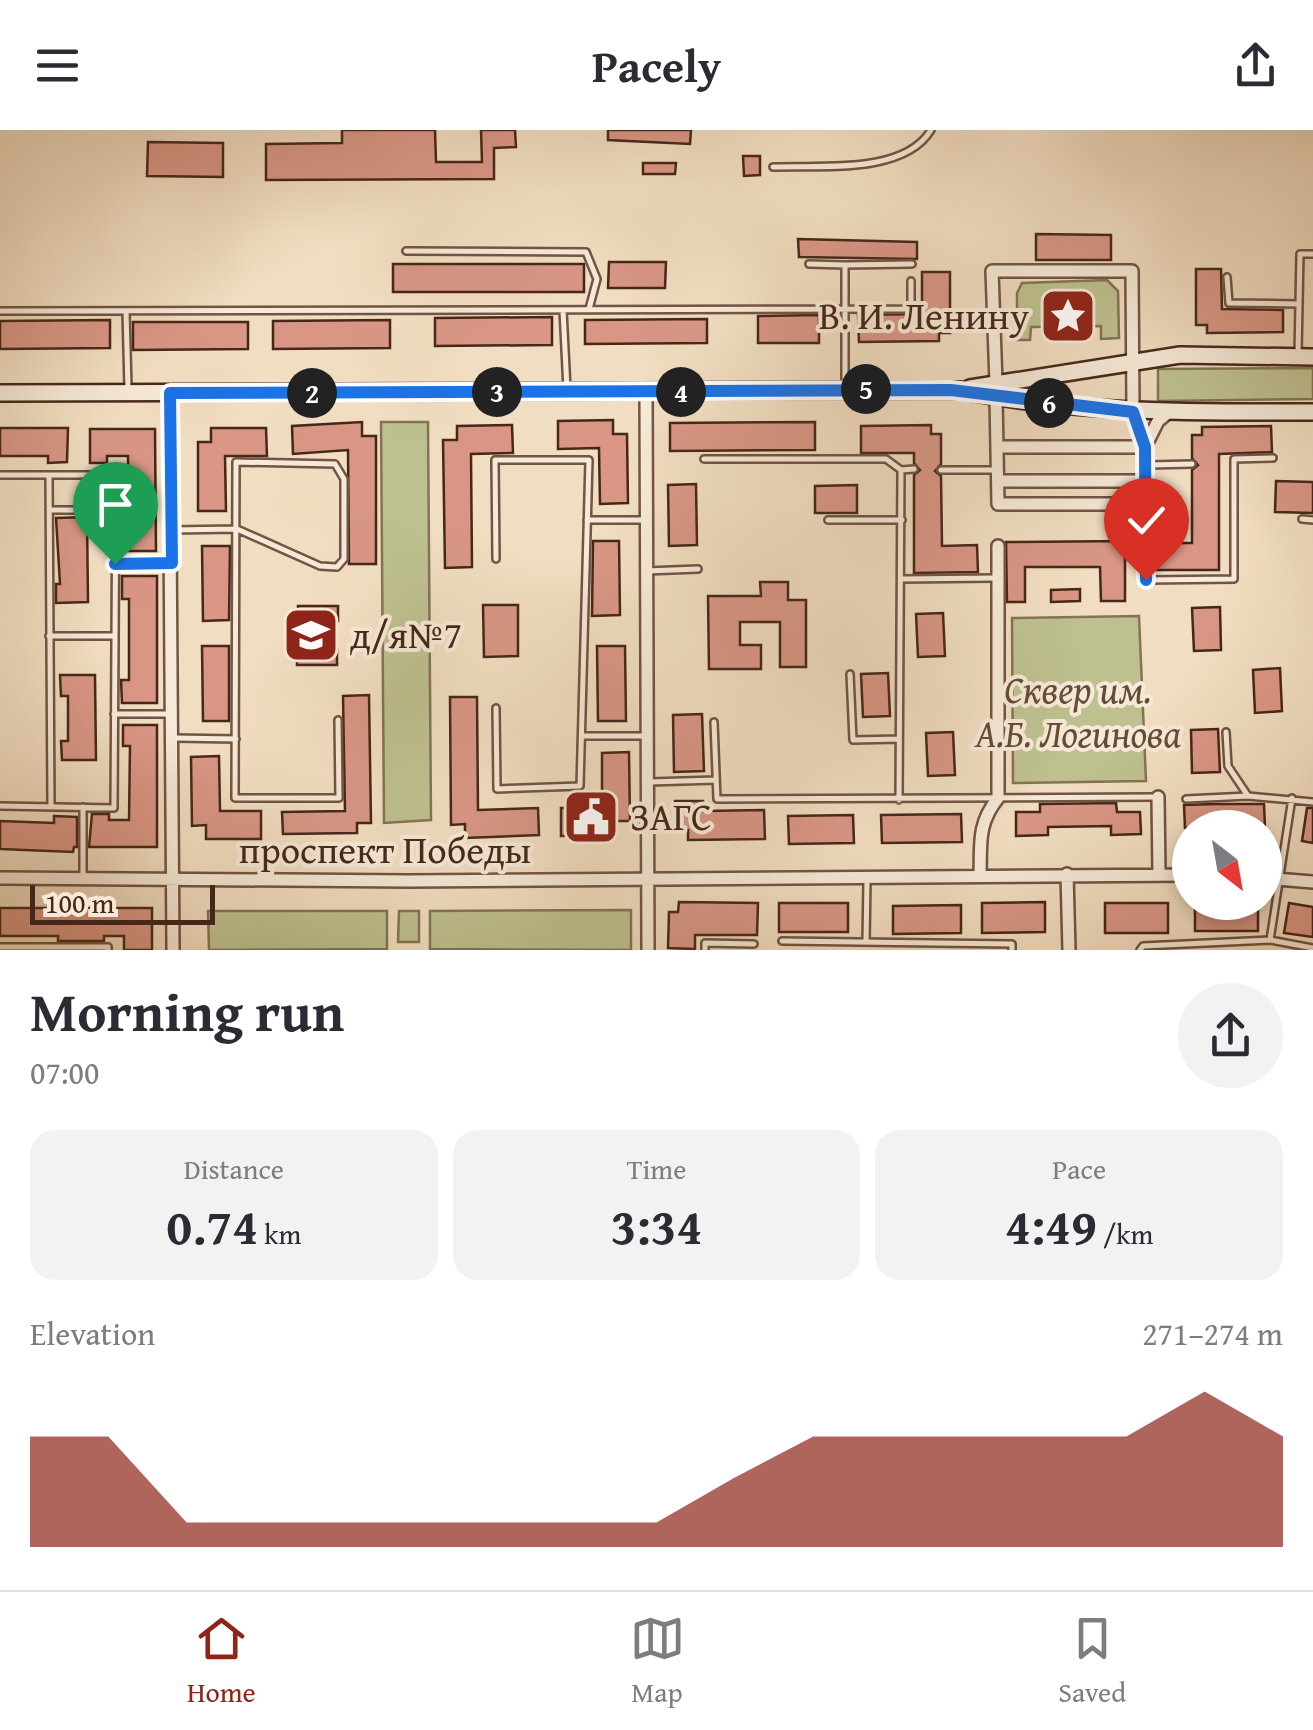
<!DOCTYPE html>
<meta charset="utf-8">
<style>
body{margin:0;font-family:"Gentium Book Plus",serif;background:#f2f2f3;color:#2b2b33;height:100vh;display:flex;flex-direction:column;font-size:38px;white-space:nowrap}
*{box-sizing:border-box;margin:0}
p{font-size:32px;color:#7c7c81}
.icon{flex:none;width:55px;height:55px;fill:none;stroke:currentColor;stroke-width:2;stroke-linecap:round;stroke-linejoin:round}
.map{position:relative;height:820px;overflow:hidden}
.details{display:flex;flex-direction:column;background:#fff;flex:1}
.details>*{flex:none}
.needle{width:65px;rotate:149deg}
.controls{position:absolute;left:1172px;top:680px;display:grid;gap:20px}
.controls a{display:grid;place-items:center;width:110px;height:110px;border-radius:50%;background:#fff;box-shadow:0 5px 15px #0003;font-size:50px}
.scale{position:absolute;left:30px;bottom:25px;width:185px;box-sizing:border-box;padding-left:10px;border:5px solid #462719;border-top:0;font-size:28px;line-height:35px;white-space:nowrap;color:#462719;-webkit-text-stroke:8px #f6e9d7;paint-order:stroke}
.pin{position:absolute;display:grid;place-items:center;width:85px;height:85px;color:#fff;margin:-102px -42px;border-radius:50% 50% 50% 0;rotate:-45deg;box-shadow:0 0 10px #0007}
.pin .icon{rotate:45deg}
.km{position:absolute;width:50px;height:50px;margin:-25px;border-radius:50%;background:#222;color:#fff;font-size:28px;line-height:50px;text-align:center}
.round{display:grid;place-items:center;flex:none;width:105px;height:105px;border-radius:52px;background:#f2f2f3}
.headline{display:flex;align-items:center;justify-content:space-between;height:170px;padding:0 30px}
h1{font-size:55px;font-weight:600;line-height:75px}
.metrics{display:grid;grid-template-columns:repeat(3,1fr);gap:15px;height:170px;padding:10px 30px}
.metrics div{display:grid;align-content:center;border-radius:25px;background:#f2f2f3;text-align:center}
.metrics b{font-size:50px;font-weight:600}
.metrics small{font-size:28px;font-weight:400}
.metrics p{font-size:28px}
.chart{height:280px;padding:20px 30px}
.chart p{display:flex;justify-content:space-between}
.chart svg{width:100%;height:180px;margin-top:10px;fill:#8f2418;opacity:.7}
header{display:flex;justify-content:space-between;align-items:center;height:130px;padding:0 30px;background:#fff;font-size:45px;font-weight:600}
.dock{display:flex;justify-content:space-around;align-items:center;height:140px;border-top:2px solid #e1e1e2;background:#fff;font-size:28px;color:#7c7c81}
.dock a{display:grid;justify-items:center;gap:5px}
.dock .active{color:#8f2418}
.map>svg:first-child{display:block}
.green{fill:#bec090;stroke:#827454;stroke-width:2.5}
.building{fill:#d99685;stroke:#462719;stroke-width:2.5}
.lines{fill:none;stroke-linecap:round;stroke-linejoin:round}
.lane-casing{stroke:#715443;stroke-width:10}
.street-casing{stroke:#715443;stroke-width:16}
.secondary-casing{stroke:#462719;stroke-width:20}
.lane{stroke:#f6e9d7;stroke-width:5}
.street{stroke:#f6e9d7;stroke-width:11}
.secondary{stroke:#f6e9d7;stroke-width:15}
.route-casing{stroke:#fff;stroke-width:20}
.route{stroke:#1a73e8;stroke-width:12}
.labels{text-anchor:middle;stroke-width:8;stroke-linejoin:round;paint-order:stroke}
.poi-label{font-size:38px;fill:#462719;stroke:#f6e9d7;text-anchor:start}
.park-label{font-size:38px;font-style:italic;fill:#644d37;stroke:#f6e9d7}
.street-label{font-size:38px;fill:#462719;stroke:#f6e9d7}
</style>
<header><svg class="icon" aria-label="menu" viewBox="0 0 24 24"><path d="M4 6h16M4 12h16M4 18h16"/></svg>Pacely<svg class="icon" aria-label="share" viewBox="0 0 24 24"><path d="M12 15V3M7 8l5-5 5 5M5 13v7h14v-7"/></svg></header>
<div class="map">
<svg width="1313" height="820" viewBox="0 0 1313 820">
<rect width="100%" height="100%" fill="#f1ddc1"/>
<filter id="stains"><feTurbulence type="fractalNoise" baseFrequency=".002" numOctaves="4"/><feColorMatrix values="0 0 0 0 .2 0 0 0 0 .09 0 0 0 0 .02 0 0 0 .5 -.17"/></filter>
<radialGradient id="worn" r=".72"><stop offset=".6" stop-color="#630" stop-opacity="0"/><stop offset="1" stop-color="#630" stop-opacity=".3"/></radialGradient>
<path class="green" d="M1107,150L1118,161L1119,208L1101,209V196L1031,197L1030,210H1017V163L1022,153Z
M1313,238V269L1158,271V239Z
M381,292H428L431,690L384,693Z
M1139,486L1146,651L1013,653L1012,488Z
M631,780V820L430,819V781Z
M208,781H387V819L209,820Z
M399,781H419V812H398Z"/>
<path class="building" d="M342,0H435L436,32H482L481,0H515L516,17L494,18V49L266,50V14L342,13Z
M608,0H691L690,14L608,10Z
M148,12L223,13V47L147,46Z
M743,26H760V45L744,46Z
M643,33H676L675,44H643Z
M1036,104L1111,105V130H1036Z
M798,109L917,112V129L799,127Z
M609,132H666L665,158H608Z
M393,134H584V162H393Z
M1196,139H1221L1222,179L1283,180V202L1207,203V195H1196Z
M922,142H950V203H939V211L859,212L858,185L922,184Z
M819,185V213H758V186Z
M552,187V215L435,216V188Z
M707,189V213L585,214V190Z
M110,190V218L0,219V191Z
M390,190V218L273,219V191Z
M133,192H248V219L133,220Z
M613,290V304H627L628,373L600,374L599,318L558,319V291Z
M362,292V306H376V434H349L348,320L293,324L292,296Z
M815,292V320L670,321V293Z
M512,295L513,323L471,324L472,437L445,438L443,310H457V296Z
M931,295V304H941V334L935,341L941,346L942,416L977,415L978,442L914,443V345L920,340L914,333V323H861V296Z
M1271,296L1272,322L1219,324V440H1156V413H1192V340L1198,335L1192,328V305H1202V297Z
M0,298H68L67,332L48,333V326H0Z
M211,298H266L267,326H225L226,381H198V312H211Z
M90,299H155L156,421H122V400H128V326H107V333H90Z
M1276,351L1313,352V383L1275,382Z
M696,354L697,415L669,416L668,355Z
M857,355V383H815V356Z
M87,387L88,472L56,473V454H60L56,388Z
M593,411H619L620,485L592,486Z
M1125,411V471H1101L1100,437H1025V472H1007L1006,412Z
M202,416H230L229,490L203,491Z
M122,446H157V573H122L121,550H129V469H122Z
M760,452H788V470H806V537H780V492H740V515H761V539H709L708,466H761Z
M1080,459V471L1051,472V460Z
M483,475H518V526L484,527Z
M298,476H338V491H326L325,519H337V535H297Z
M1220,477L1221,520L1194,521L1192,478Z
M943,483L945,526L918,527L916,484Z
M202,516H229V591H203Z
M597,516H625L626,591H598Z
M1280,538L1282,581L1255,583L1253,540Z
M888,543L890,586L863,587L861,544Z
M60,545H95L96,630H62L61,611H68V566H61Z
M369,565L371,693H357V703L283,704L282,682L345,681L343,566Z
M450,567H477L478,680L538,678L539,705L465,708V694L451,695Z
M702,584L704,641L674,642L673,585Z
M123,595H157V717H89L92,684H109V690H129L130,616H123Z
M1218,599L1220,642L1192,643L1191,600Z
M953,602L955,645L928,646L926,603Z
M629,622L630,691H616V705L561,706V678H602V623Z
M219,626L220,681H261V709H206V695L192,696L191,627Z
M675,671H703V681L764,680L765,709L688,710V700L676,701Z
M1116,673L1117,682H1140L1141,704L1111,705V696L1048,697V705L1016,706V682H1040V674Z
M1216,674H1264L1265,698H1185L1184,675Z
M1307,678H1313V713L1302,711Z
M961,684L962,712L882,713L881,685Z
M853,685L854,713L789,714L788,686Z
M54,686L77,687V717H74L73,722L0,719V691L54,693Z
M679,772L758,773L757,805H695V819L668,818L669,782H678Z
M1045,772V802L982,803V773Z
M1195,772H1258V801H1195Z
M779,773H848V802H779Z
M1105,773H1168V803H1105Z
M1289,773L1313,777V807L1284,803Z
M961,775V803L893,804V776Z
M0,778H152V820H124V806H104V811H58V806H0Z"/>
<g class="lines">
<g class="lane-casing">
<path id="lane" d="M773,37C820,35 904,45 931,0
M406,121L586,122L597,149L589,179
M809,134L845,135
M1227,147L1229,173L1298,174
M563,180L567,259
M0,181L911,179V151
M126,181L128,258
M1298,224L1300,124H1313
M845,256V135L912,134
M704,329H886L901,340L899,670
M1148,335L1192,334
M901,340L914,339
M941,340H998
M0,345H116L114,678L0,676
M49,345L51,677
M1145,374L1147,450L1234,449V329L1273,328
M49,380H116
M1302,389L1313,390
M587,390H643
M828,390H902
M172,400L237,399L320,436L337,437L344,429V349L335,334L236,332L235,668H339L338,590
M115,434L167,433
M646,441L698,439
M902,449L994,448
M49,506H115
M850,544L853,610L899,609
M496,578L497,659L580,656L589,330H495L496,429
M114,584H171
M714,592L717,669L1157,667
M1226,602L1228,636L1248,666
M582,606H644
M174,608L236,609
M649,652L716,650
M1186,669L1248,666L1313,672
M83,677V749
M1270,810L1292,668
M782,811L1012,814V820
M866,812L867,750
M0,817H108V820
M705,820V813L754,814
M1140,820L1143,816L1270,810L1313,818"/>
</g>
<g class="street-casing">
<path id="street" d="M996,253L992,141H1132L1133,281L1145,317V374H998L996,267
M646,262L648,820
M169,263L173,820
M998,317H1145
M1145,317L1158,291L1169,282
M998,351H1145
M1158,667L1159,744
M1067,744L1069,820
M980,746C981,714 977,694 998,668V416
M0,748L409,751L1190,745
M1265,748L1313,752"/>
</g>
<g class="secondary-casing">
<path id="secondary" d="M970,258L1180,225L1313,227
M0,263L960,260C1076,284 1195,282 1313,282"/>
</g>
<use href="#lane" class="lane"/>
<use href="#street" class="street"/>
<use href="#secondary" class="secondary"/>
</g>
<g class="lines">
<g class="route-casing">
<path id="route" d="M115,434L172,433L170,263L951,260L1133,282L1145,317L1146,450"/>
</g>
<use href="#route" class="route"/>
</g>
<defs>
<g id="sight-square" transform="scale(2.875)"><rect x="-9" y="-9" width="18" height="18" rx="4" fill="#8f2418" stroke="#f6e9d7"/><path d="M0-6L1.8-2.2L6-1.7L2.9 1.2L3.7 5.4L0 3.3L-3.7 5.4L-2.9 1.2L-6-1.7L-1.8-2.2Z" fill="#fff"/></g>
<g id="school-square" transform="scale(2.875)"><rect x="-9" y="-9" width="18" height="18" rx="4" fill="#8f2418" stroke="#f6e9d7"/><path d="M0-5L7-2L0 1L-7-2ZM-4 1L0 2.5L4 1V4Q0 6-4 4Z" fill="#fff"/></g>
<g id="civic-square" transform="scale(2.875)"><rect x="-9" y="-9" width="18" height="18" rx="4" fill="#8f2418" stroke="#f6e9d7"/><path d="M-.6-6.5H3V-4.5H.6V-3L4-1V1h2V6H-6V1h2V-1L-.6-3ZM-1.2 2.5V6h2.4V2.5Z" fill="#fff"/></g>
</defs>
<g fill-rule="evenodd">
<use href="#sight-square" x="1068" y="186"/>
<use href="#school-square" x="311" y="505"/>
<use href="#civic-square" x="591" y="687"/>
</g>
<g class="labels">
<g class="poi-label">
<text x="1029" y="199" text-anchor="end">В. И. Ленину</text>
<text x="350" y="518">д/я№7</text>
<text x="630" y="700">ЗАГС</text>
</g>
<g class="park-label">
<text x="1078" y="573">Сквер им.<tspan x="1078" dy="44">А.Б. Логинова</tspan></text>
</g>
<g class="street-label">
<text x="385" y="733">проспект Победы</text>
</g>
</g>
<rect width="100%" height="100%" filter="url(#stains)"/>
<rect width="100%" height="100%" fill="url(#worn)"/>
</svg>
<div class="controls">
<a><svg class="needle" viewBox="-14 -14 28 28"><path d="M0-13l5 13h-10z" fill="#e53935"/><path d="M0 13l5-13h-10z" fill="#7c7c81"/></svg></a>
</div>
<div class="scale">100 m</div>
<div class="pin" style="left:115px;top:434px;background:#1e9e55"><svg class="icon" aria-label="arrive" viewBox="0 0 24 24"><path d="M6 21V4h12l-3 4 3 4H6"/></svg></div>
<div class="pin" style="left:1146px;top:450px;background:#d93025"><svg class="icon" aria-label="check" viewBox="0 0 24 24"><path d="M5 12l5 5 9-10"/></svg></div>
<b class="km" style="left:312px;top:263px">2</b>
<b class="km" style="left:497px;top:262px">3</b>
<b class="km" style="left:681px;top:262px">4</b>
<b class="km" style="left:866px;top:259px">5</b>
<b class="km" style="left:1049px;top:273px">6</b>
</div>
<section class="details">
<div class="headline"><div><h1>Morning run</h1><p>07:00</p></div><a class="round"><svg class="icon" aria-label="share" viewBox="0 0 24 24"><path d="M12 15V3M7 8l5-5 5 5M5 13v7h14v-7"/></svg></a></div>
<div class="metrics">
<div><p>Distance</p><b>0.74<small> km</small></b></div>
<div><p>Time</p><b>3:34</b></div>
<div><p>Pace</p><b>4:49<small> /km</small></b></div>
</div>
<div class="chart"><p><span>Elevation</span>271–274 m</p>
<svg viewBox="0 0 160 44" preserveAspectRatio="none"><path d="M0 44V17L10 17L20 38L30 38L40 38L50 38L60 38L70 38L80 38L90 27L100 17L110 17L120 17L130 17L140 17L150 6L160 17V44z"/></svg>
</div>
</section>
<nav class="dock">
<a class="active"><svg class="icon" aria-label="home" viewBox="0 0 24 24"><path d="M3 11l9-7 9 7M6 9v11h12V9"/></svg>Home</a>
<a><svg class="icon" aria-label="map" viewBox="0 0 24 24"><path d="M3 6l6-2 6 2 6-2v14l-6 2-6-2-6 2zM9 4v14M15 6v14"/></svg>Map</a>
<a><svg class="icon" aria-label="saved" viewBox="0 0 24 24"><path d="M7 4h10v16l-5-4-5 4z"/></svg>Saved</a>
</nav>
